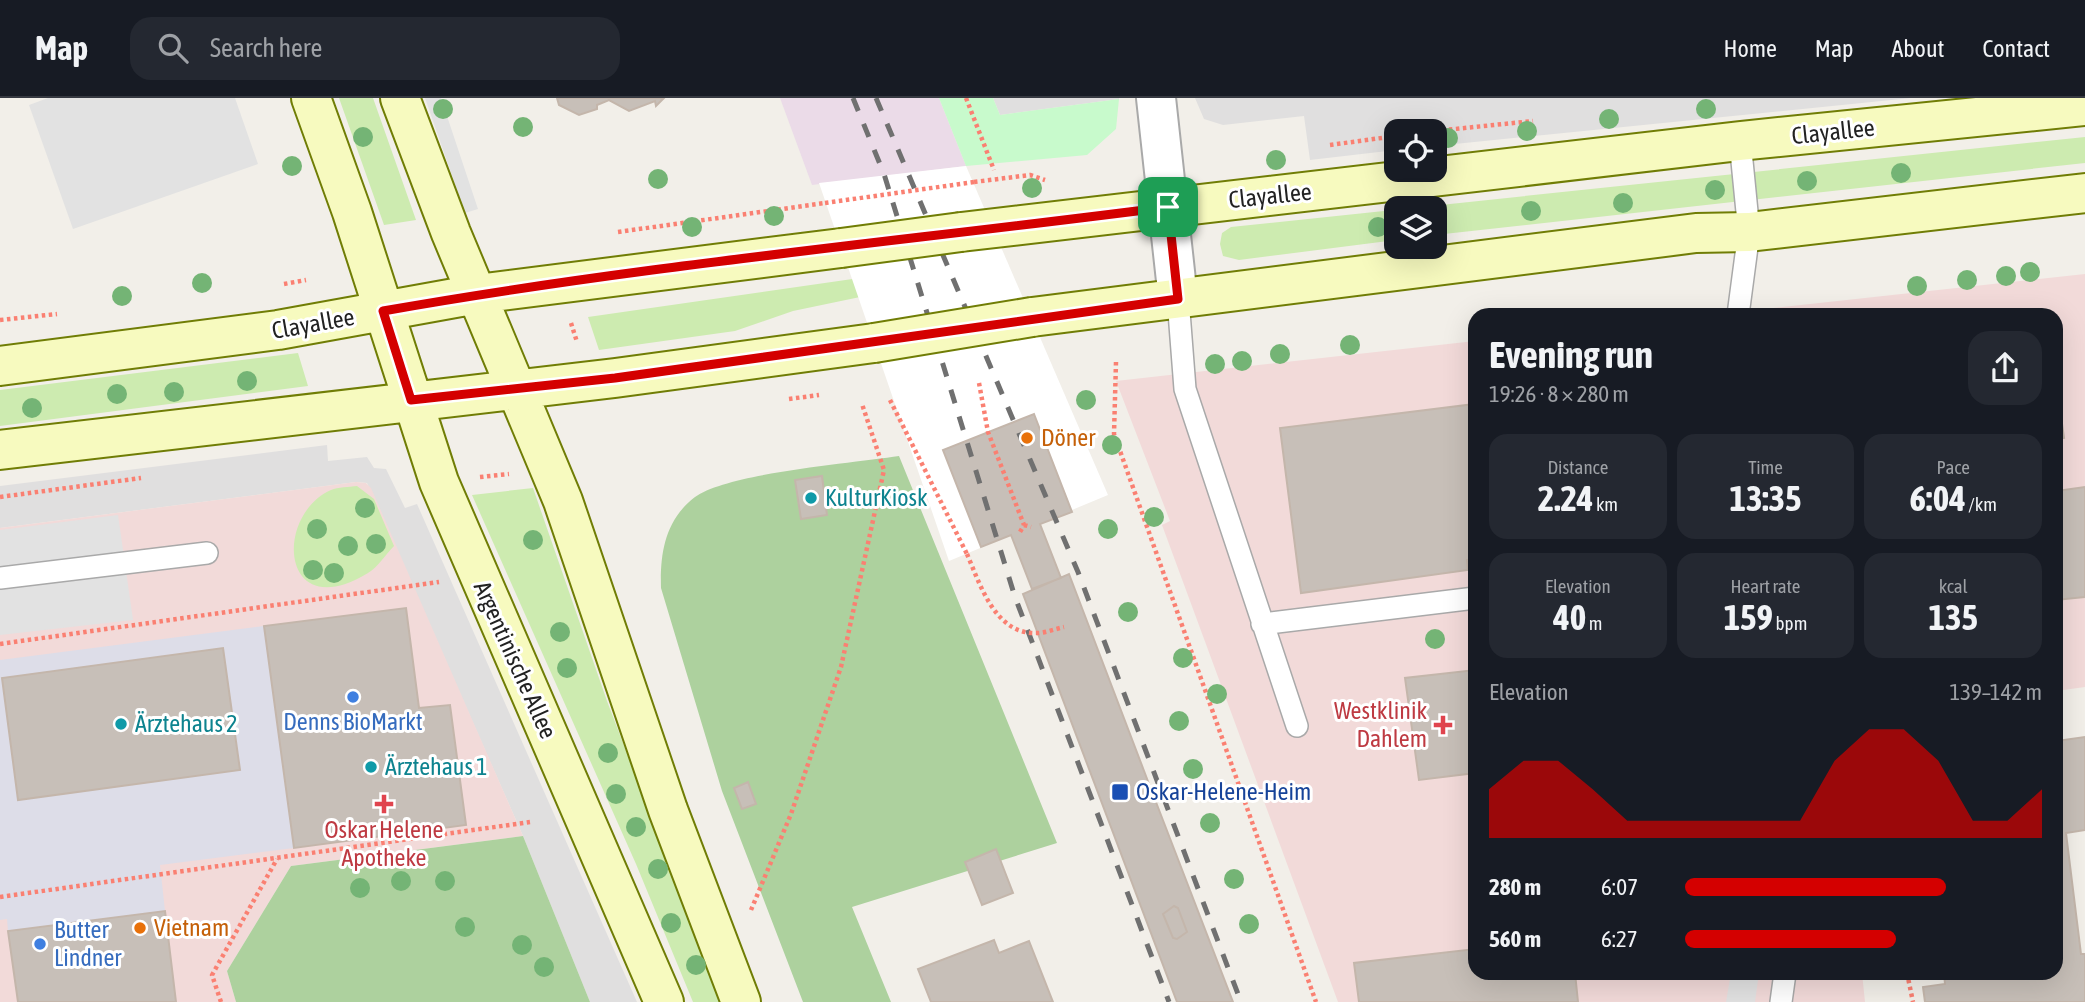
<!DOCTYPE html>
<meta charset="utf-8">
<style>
body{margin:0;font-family:"Asap Condensed",sans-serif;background:#242831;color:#f1f3f6;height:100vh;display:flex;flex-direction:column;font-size:26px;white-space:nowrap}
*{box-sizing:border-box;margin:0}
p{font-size:23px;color:#9ea1a6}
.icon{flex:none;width:38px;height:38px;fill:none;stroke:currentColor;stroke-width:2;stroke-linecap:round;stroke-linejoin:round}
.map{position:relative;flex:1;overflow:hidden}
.drawer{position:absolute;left:1468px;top:210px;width:595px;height:672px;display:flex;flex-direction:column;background:#171b24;border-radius:21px;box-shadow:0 7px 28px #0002}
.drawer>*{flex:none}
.controls{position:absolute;left:1384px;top:21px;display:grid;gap:14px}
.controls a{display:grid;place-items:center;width:63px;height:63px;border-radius:14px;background:#171b24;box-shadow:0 7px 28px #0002;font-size:35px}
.pin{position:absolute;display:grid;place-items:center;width:60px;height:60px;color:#fff;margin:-30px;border-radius:14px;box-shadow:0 4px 10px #0006}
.round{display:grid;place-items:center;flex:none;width:74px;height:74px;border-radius:21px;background:#242831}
.head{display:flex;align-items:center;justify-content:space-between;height:119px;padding:0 21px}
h1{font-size:38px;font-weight:700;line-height:52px}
.metrics{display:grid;grid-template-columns:repeat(3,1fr);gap:10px;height:119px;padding:7px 21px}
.metrics div{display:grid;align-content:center;border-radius:18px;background:#242831;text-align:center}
.metrics b{font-size:35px;font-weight:700}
.metrics small{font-size:19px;font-weight:400}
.metrics p{font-size:19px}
.chart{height:196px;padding:14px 21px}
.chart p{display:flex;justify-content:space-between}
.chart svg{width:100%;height:126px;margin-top:7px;fill:#d40000;opacity:.7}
ul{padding:0 21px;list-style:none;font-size:23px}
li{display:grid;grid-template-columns:112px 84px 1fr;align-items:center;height:52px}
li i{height:18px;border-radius:9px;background:#d40000}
header{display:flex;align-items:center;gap:42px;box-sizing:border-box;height:98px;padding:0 35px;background:#171b24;border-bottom:2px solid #363941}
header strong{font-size:33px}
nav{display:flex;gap:38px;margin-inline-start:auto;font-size:24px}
.search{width:490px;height:63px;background:#242831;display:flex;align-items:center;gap:18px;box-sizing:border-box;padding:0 24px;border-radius:21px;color:#9ea1a6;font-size:26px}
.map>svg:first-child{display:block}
.residential{fill:#e0dfdf}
.commercial{fill:#f2dad9}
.industrial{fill:#ebdbe8}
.grass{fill:#cdebb0}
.forest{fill:#add19e}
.park{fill:#c8facc}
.parking{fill:#e2e2e2}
.plaza{fill:#dddde8;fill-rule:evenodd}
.pier{fill:#fff}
.building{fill:#c7bfb8;stroke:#c4b6ab;stroke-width:2}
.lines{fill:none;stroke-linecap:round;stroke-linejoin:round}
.service-casing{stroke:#a9a9a9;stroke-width:24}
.tertiary-casing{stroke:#a9a9a9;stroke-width:42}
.secondary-casing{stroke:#707d05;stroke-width:42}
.path{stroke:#fa8072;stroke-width:4.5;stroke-dasharray:3.5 3.5;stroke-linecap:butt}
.service{stroke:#fff;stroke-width:21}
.tertiary{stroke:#fff;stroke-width:38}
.secondary{stroke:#f7fabf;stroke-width:38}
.rail{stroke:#707070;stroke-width:5;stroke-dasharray:14 14;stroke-linecap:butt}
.secondary-bridge-casing{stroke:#707d05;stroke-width:42;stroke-linecap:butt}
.path-bridge{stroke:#fa8072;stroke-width:4.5;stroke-dasharray:3.5 3.5;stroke-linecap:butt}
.secondary-bridge{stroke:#f7fabf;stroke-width:38}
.tree{fill:#74b475}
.route-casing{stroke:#fff;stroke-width:14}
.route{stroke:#d40000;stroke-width:9}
.food-dot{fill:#e8710a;stroke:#fff;stroke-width:2.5}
.culture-dot{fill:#0f9aa8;stroke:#fff;stroke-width:2.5}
.shop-dot{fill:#3f7fe0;stroke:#fff;stroke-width:2.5}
.health-dot{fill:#e0444e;stroke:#fff;stroke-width:2.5}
.transit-dot{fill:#1a4fb4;stroke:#fff;stroke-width:2.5}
.labels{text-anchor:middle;stroke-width:6;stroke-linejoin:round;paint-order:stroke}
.street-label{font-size:24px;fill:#222;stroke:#fff}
.food-label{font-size:24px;fill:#c56008;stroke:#fff;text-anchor:start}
.culture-label{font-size:24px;fill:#0d838f;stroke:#fff;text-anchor:start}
.health-label{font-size:24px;fill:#be3a42;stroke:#fff;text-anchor:end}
.shop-label{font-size:24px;fill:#366cbe;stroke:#fff}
.transit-label{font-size:24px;fill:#164399;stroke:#fff;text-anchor:start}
</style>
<header>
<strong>Map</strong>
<div class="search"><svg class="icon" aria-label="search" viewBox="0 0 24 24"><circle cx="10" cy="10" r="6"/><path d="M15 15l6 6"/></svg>Search here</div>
<nav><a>Home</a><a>Map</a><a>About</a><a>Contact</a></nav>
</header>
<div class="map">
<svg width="2085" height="904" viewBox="0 0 2085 904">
<rect width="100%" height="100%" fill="#f2efe9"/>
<path class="residential" d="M993,0H1119V1L1000,17Z
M1195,0H1911L1435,48V33H1396V52L1310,62L1304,18L1223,27L1204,21Z
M327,347L328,363L367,359L374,370L386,371L405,410L417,406L637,904H590L523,738L367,385L356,384L0,430V388Z"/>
<path class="commercial" d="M2085,176V589L2056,593V217H1710Z
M1475,243V875H1862L1865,904H1338L1162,427L1170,423L1116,283Z
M356,384L366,385L371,390L523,738L291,768L227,873L236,904H0V430Z"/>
<path class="industrial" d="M780,0H939L966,68L812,87Z"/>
<path class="grass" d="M339,0H373L416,122L384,127Z
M2085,39V65L1435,137V110H1396V142L1239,162L1223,158L1220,146L1222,135L1231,129Z
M929,170L932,184L793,213L735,233L599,252L588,219Z
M298,255L308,288L0,328V292Z
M357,388L374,401L394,448C386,456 378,469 368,475C281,528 273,418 331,392C338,389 349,389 357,388Z
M533,390L607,603L722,904H693L636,766L472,397Z"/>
<path class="forest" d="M899,358L1057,745L852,809L891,904H803L722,693L661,490C660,455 665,422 695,399C727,375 854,365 899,358Z
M523,738L590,904H236L227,873L291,768Z"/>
<path class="park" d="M939,0H993L1000,17L1119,1L1116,31L1087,57L966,68Z"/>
<path class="parking" d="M48,0H235L258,66L73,131L29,7Z
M425,0H441L478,111L465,115Z
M118,417L133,522L0,537V432Z
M1731,875H1759L1755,904H1726Z"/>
<path class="plaza" d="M264,528L294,750L160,767L165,813L8,833L7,821L0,822V562ZM223,550L239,672L18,702L2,581Z"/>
<path class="pier" d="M966,68L1108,397L949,463L819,85Z"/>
<path class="building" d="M557,0H664L656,8L655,3L629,13L609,2L597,7V11L579,17L559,7Z
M2056,283L2064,340L2056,341Z
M1475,306V461L1467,462L1468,472L1301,495L1280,330Z
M1034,316L1072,414L1040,426L1061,480L1032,491L1011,437L981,449L943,352Z
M822,378L827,417L801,421L795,382Z
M2085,389V499L2056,502V393Z
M1069,476L1149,686L1233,904H1177L1023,496Z
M406,510L419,610L450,607L466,727L294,750L264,528Z
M223,550L240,672L18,702L2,580Z
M1475,572V675L1419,682L1405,580Z
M2085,639V732L2066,735L2081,856H2085V904H1925L1923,889L1945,886L1944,875H2056V643Z
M748,684L756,706L742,711L734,690Z
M996,751L1013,795L982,807L965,764Z
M1174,808L1178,810L1187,834L1177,841L1173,840L1163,816Z
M165,813L176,904H18L8,833Z
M994,842L999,855L1029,843L1053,904H931L918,871Z
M1475,851V875H1575L1578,904H1359L1354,865Z"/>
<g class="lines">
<g class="service-casing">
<path id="service" d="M1178,201L1185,291L1297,628
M1738,217L1749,134L1740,43
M0,480L207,455
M1262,526L1475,500
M1781,904L1785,875"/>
</g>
<g class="tertiary-casing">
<path id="tertiary" d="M1156,0L1178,201"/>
</g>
<g class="secondary-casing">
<path id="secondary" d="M311,0L352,114L439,384L664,904
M400,0L451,135L563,403L668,712L741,904
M961,134L1740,43L2085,8
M1032,219L1696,135L1749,134L2085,95
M0,268L278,232L477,196L841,150
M0,352L615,280L874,245"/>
</g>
<path class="path" d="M966,0L994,72
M1435,33L1533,23
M1330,47L1396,38
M974,84L1030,77L1045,82
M618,134L825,105
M284,186L306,182
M0,222L57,216
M571,225L577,244
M1116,264L1114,336L1316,904
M979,285L988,334L1024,427L1020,434
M789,301L819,297
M890,302L967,456
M480,379L509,376
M0,399L141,380
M1024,427L1031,429
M0,546L439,484
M0,799L530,724
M751,812L791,716L841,569L884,372L862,306
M1907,875L1913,904
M221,904L212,877L277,761"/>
<use href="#service" class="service"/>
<use href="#tertiary" class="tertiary"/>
<use href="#secondary" class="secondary"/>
<path class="rail" d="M853,0L884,76L1015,499L1169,904
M876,0L1078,474L1241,904"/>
<g class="secondary-bridge-casing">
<path id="secondary-bridge" d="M841,150L961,134
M874,245L1032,219"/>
</g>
<path class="path-bridge" d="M825,105L974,84
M967,456C980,486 995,537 1037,535C1045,535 1055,531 1064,529"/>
<use href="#secondary-bridge" class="secondary-bridge"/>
</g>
<g class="tree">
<circle cx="443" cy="11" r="10"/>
<circle cx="1706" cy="11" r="10"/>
<circle cx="1609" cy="21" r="10"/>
<circle cx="523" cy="29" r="10"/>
<circle cx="1527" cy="33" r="10"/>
<circle cx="363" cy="39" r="10"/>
<circle cx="1448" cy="40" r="10"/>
<circle cx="1276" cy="62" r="10"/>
<circle cx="292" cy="68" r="10"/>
<circle cx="1901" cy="75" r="10"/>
<circle cx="658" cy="81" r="10"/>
<circle cx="1807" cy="83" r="10"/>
<circle cx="1032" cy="90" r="10"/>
<circle cx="1715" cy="92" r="10"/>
<circle cx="1623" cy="105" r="10"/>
<circle cx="1531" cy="113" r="10"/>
<circle cx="774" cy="118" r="10"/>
<circle cx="692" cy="129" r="10"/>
<circle cx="1378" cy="129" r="10"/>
<circle cx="2030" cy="174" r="10"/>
<circle cx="2006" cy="178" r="10"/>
<circle cx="1967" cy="182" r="10"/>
<circle cx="202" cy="185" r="10"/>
<circle cx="1917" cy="188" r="10"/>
<circle cx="122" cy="198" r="10"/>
<circle cx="1350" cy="247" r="10"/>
<circle cx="1280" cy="256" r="10"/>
<circle cx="1242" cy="263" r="10"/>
<circle cx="1215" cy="266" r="10"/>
<circle cx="247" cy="283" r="10"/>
<circle cx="174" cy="294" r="10"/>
<circle cx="117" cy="296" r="10"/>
<circle cx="1086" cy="302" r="10"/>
<circle cx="32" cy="310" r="10"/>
<circle cx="1112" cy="347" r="10"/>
<circle cx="365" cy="410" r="10"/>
<circle cx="1154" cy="419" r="10"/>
<circle cx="317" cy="431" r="10"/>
<circle cx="1108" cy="431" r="10"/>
<circle cx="533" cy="442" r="10"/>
<circle cx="376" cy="446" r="10"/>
<circle cx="348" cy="448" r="10"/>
<circle cx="313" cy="472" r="10"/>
<circle cx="334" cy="475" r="10"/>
<circle cx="1128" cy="514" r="10"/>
<circle cx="560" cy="534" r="10"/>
<circle cx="1435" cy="541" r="10"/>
<circle cx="1183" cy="560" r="10"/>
<circle cx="567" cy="570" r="10"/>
<circle cx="1217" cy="596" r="10"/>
<circle cx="1179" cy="623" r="10"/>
<circle cx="608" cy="655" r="10"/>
<circle cx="1193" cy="671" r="10"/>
<circle cx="616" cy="696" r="10"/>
<circle cx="1210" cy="725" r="10"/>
<circle cx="636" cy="729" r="10"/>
<circle cx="658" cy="771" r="10"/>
<circle cx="1234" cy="781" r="10"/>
<circle cx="401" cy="783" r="10"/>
<circle cx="445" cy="783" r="10"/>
<circle cx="360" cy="790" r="10"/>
<circle cx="671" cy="825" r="10"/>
<circle cx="1249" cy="826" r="10"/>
<circle cx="465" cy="829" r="10"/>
<circle cx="522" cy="847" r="10"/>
<circle cx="696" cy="867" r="10"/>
<circle cx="544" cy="869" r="10"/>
</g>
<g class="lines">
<g class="route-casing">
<path id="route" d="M1168,109L1178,201L615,280L411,302L383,213C643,167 906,143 1168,109Z"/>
</g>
<use href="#route" class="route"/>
</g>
<g class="food-dot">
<circle cx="1027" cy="340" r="7"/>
<circle cx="140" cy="830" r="7"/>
</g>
<g class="culture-dot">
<circle cx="811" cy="400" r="7"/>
<circle cx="121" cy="626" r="7"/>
<circle cx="371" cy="669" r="7"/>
</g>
<g class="shop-dot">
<circle cx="353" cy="599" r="7"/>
<circle cx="40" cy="846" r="7"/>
</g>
<g class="health-dot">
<path d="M1439.5 616.5h7v7h7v7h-7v7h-7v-7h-7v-7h7z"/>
<path d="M380.5 695.5h7v7h7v7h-7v7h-7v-7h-7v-7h7z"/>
</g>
<rect class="transit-dot" x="1111" y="685" width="18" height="18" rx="3.5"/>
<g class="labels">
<g class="street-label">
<text transform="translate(1833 34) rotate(-6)" y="8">Clayallee</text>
<text transform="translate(1270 98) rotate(-6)" y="8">Clayallee</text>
<text transform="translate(313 226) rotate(-10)" y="8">Clayallee</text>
<text transform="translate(515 562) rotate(66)" y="8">Argentinische Allee</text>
</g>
<g class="food-label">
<text x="1041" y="348">Döner</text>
<text x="154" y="838">Vietnam</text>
</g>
<g class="culture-label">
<text x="825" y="408">KulturKiosk</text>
<text x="135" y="634">Ärztehaus 2</text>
<text x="385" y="677">Ärztehaus 1</text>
</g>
<g class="health-label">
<text x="1427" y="621">Westklinik<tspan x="1427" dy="28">Dahlem</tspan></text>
<text x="384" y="740" text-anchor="middle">Oskar Helene<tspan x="384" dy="28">Apotheke</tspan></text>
</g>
<g class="shop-label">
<text x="353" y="632">Denns BioMarkt</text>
<text x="54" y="840" text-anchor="start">Butter<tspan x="54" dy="28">Lindner</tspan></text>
</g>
<g class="transit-label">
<text x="1136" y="702">Oskar-Helene-Heim</text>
</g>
</g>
</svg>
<div class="controls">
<a><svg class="icon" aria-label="locate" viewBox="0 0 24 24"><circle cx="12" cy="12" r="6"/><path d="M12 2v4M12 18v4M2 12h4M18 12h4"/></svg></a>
<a><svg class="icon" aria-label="layers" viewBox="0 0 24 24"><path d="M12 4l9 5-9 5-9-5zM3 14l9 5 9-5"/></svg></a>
</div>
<div class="pin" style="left:1168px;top:109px;background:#1e9e55"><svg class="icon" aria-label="arrive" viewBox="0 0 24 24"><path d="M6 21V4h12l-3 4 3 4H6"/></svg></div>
<section class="drawer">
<div class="head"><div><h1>Evening run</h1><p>19:26 · 8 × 280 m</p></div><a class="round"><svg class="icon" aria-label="share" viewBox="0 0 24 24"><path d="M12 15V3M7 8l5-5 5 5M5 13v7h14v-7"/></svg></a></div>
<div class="metrics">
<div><p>Distance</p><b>2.24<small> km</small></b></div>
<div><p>Time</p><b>13:35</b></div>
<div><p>Pace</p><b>6:04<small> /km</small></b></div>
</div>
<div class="metrics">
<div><p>Elevation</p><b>40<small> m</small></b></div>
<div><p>Heart rate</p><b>159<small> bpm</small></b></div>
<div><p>kcal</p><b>135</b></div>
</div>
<div class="chart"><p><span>Elevation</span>139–142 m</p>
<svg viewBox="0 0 160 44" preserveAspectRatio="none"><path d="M0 44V27L10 17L20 17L30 27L40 38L50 38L60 38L70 38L80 38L90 38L100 17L110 6L120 6L130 17L140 38L150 38L160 27V44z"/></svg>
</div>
<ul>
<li><b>280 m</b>6:07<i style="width:73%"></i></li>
<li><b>560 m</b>6:27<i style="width:59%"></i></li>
</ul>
</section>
</div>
